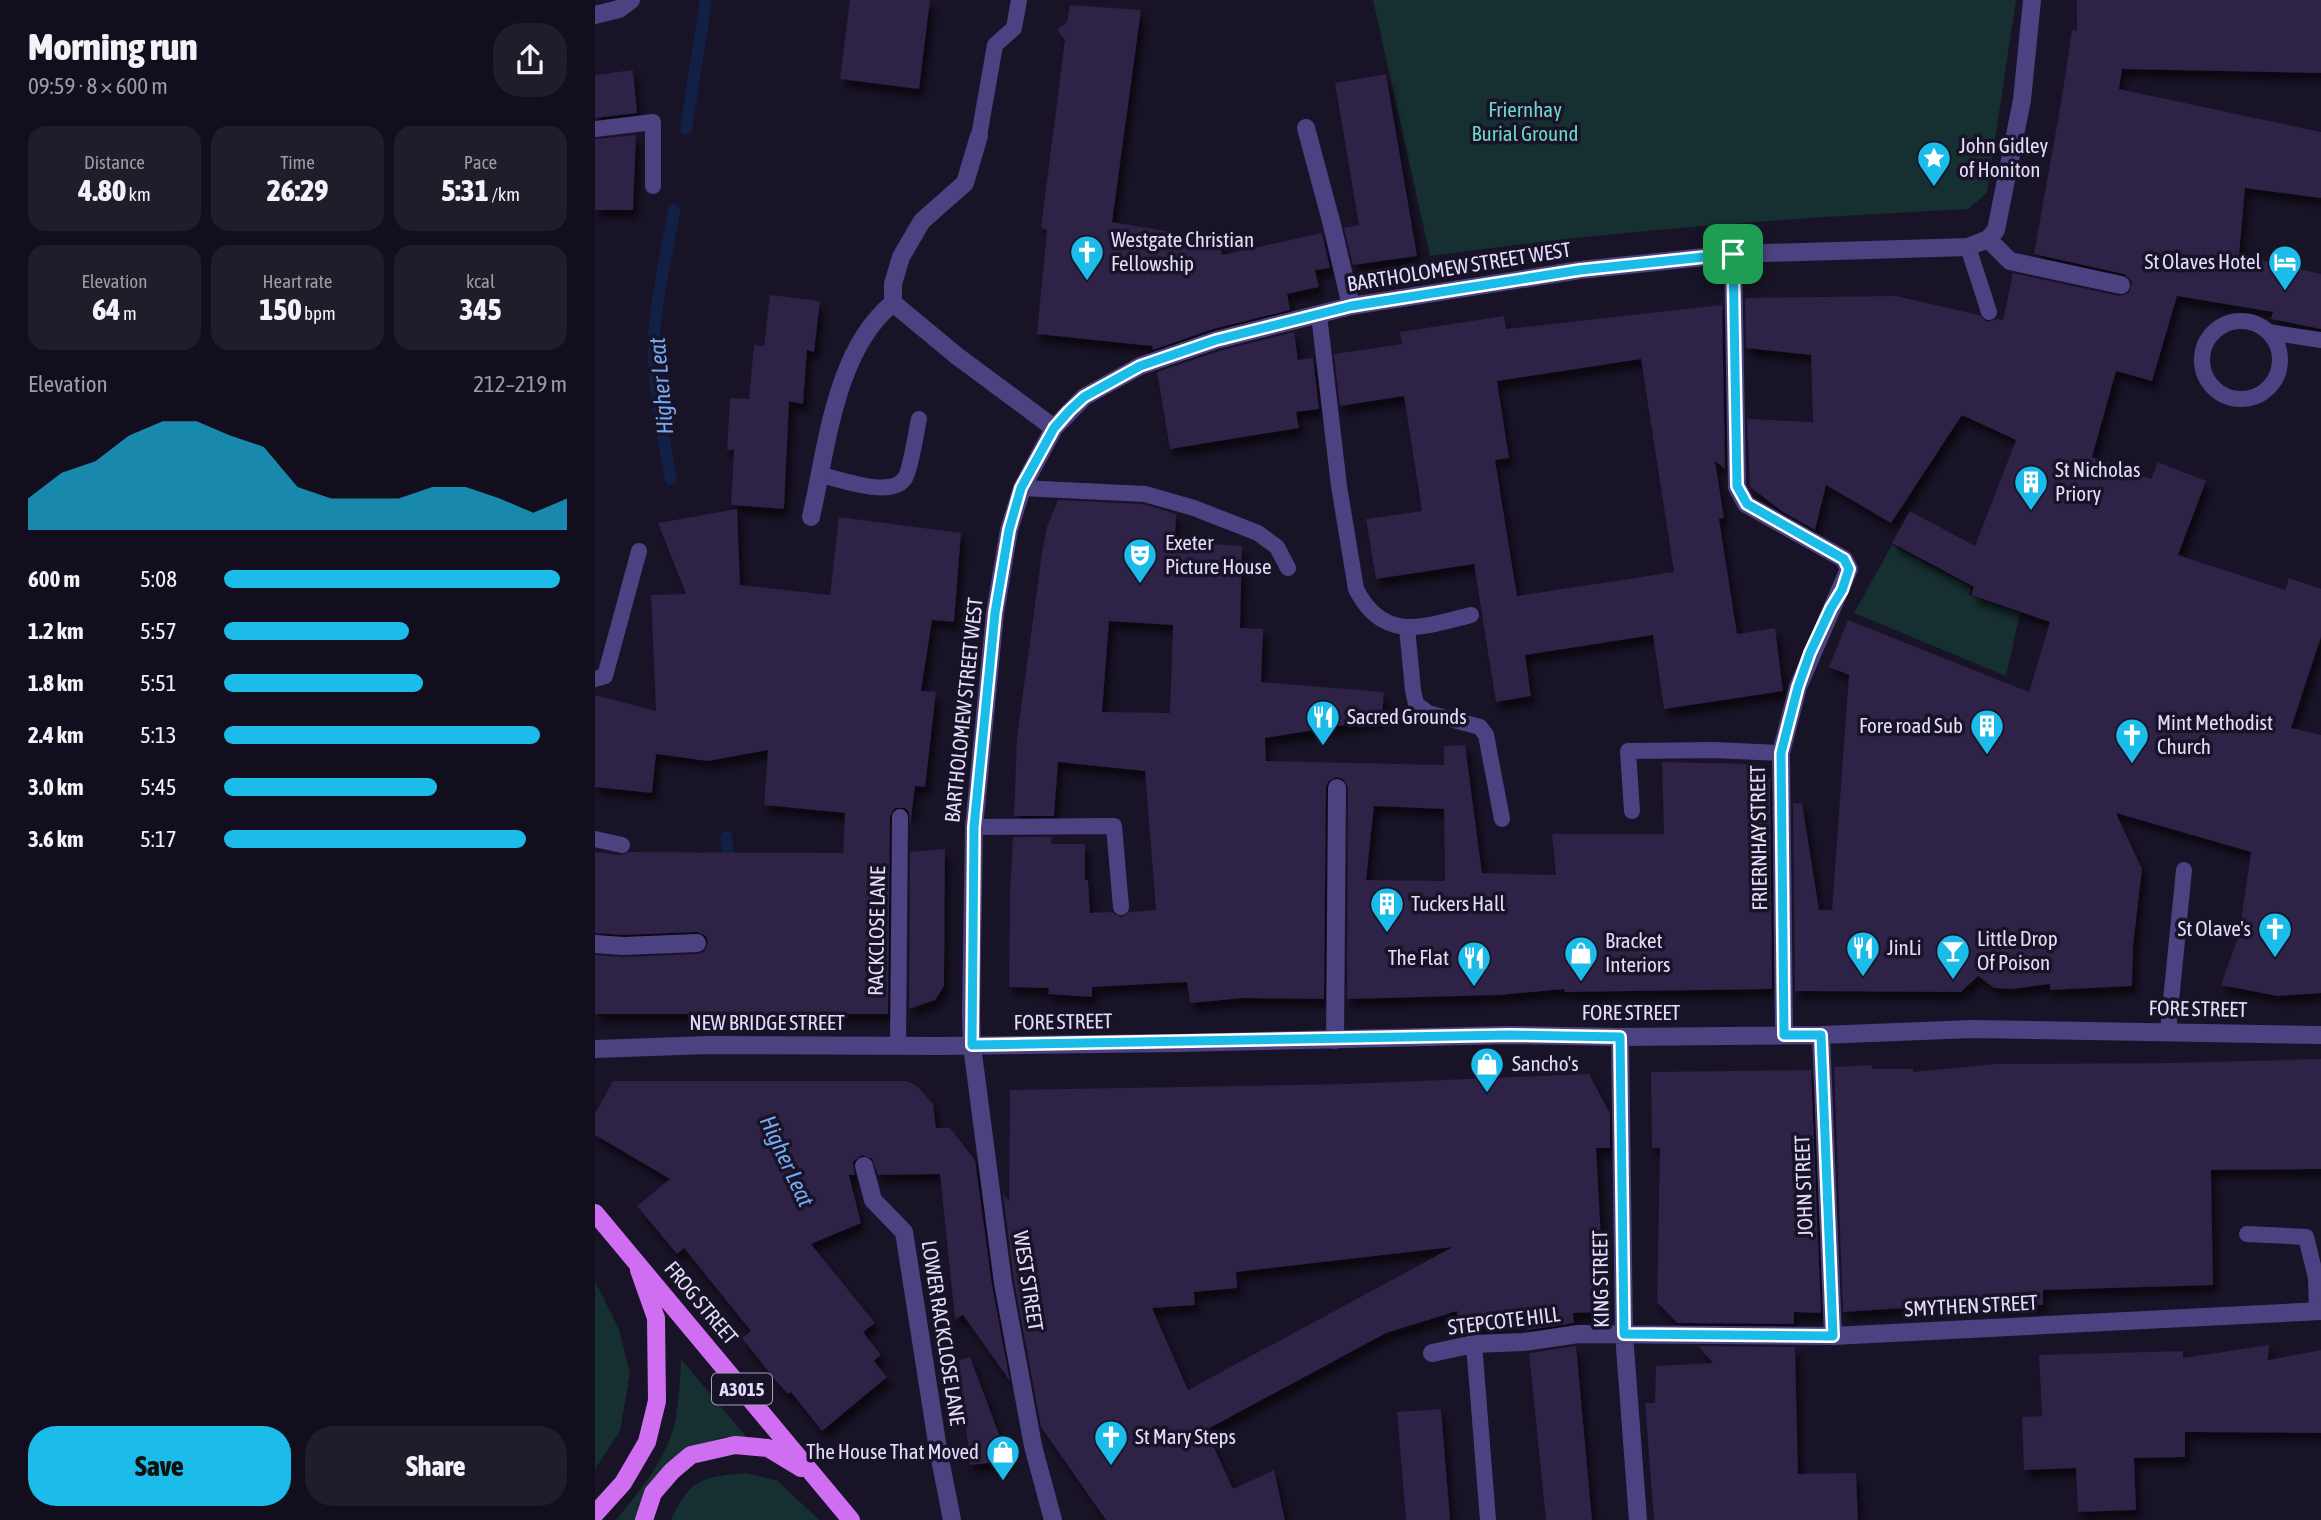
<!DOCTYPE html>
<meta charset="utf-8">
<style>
body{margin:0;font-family:"Asap Condensed",sans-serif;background:#201c2a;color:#f1f3f6;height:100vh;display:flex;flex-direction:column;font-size:26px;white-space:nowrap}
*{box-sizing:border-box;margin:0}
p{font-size:23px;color:#9d9ca4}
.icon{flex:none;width:38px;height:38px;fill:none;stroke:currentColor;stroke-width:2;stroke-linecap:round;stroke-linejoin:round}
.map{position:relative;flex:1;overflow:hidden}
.panel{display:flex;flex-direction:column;background:#130e1d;width:595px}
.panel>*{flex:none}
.pin{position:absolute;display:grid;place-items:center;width:60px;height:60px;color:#fff;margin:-30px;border-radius:14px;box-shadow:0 4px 10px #0006}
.round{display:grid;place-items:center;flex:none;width:74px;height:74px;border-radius:28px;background:#201c2a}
.summary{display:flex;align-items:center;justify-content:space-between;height:119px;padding:0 28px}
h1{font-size:38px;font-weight:800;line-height:52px}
.stats{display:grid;grid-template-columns:repeat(3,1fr);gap:10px;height:119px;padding:7px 28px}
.stats div{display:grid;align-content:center;border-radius:18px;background:#201c2a;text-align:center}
.stats b{font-size:30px;font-weight:800}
.stats small{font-size:19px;font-weight:400}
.stats p{font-size:19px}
.chart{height:196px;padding:14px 28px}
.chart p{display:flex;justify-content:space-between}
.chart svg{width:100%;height:126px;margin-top:7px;fill:#1bbce9;opacity:.7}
.action{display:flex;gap:14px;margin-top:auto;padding:14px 28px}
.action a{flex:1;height:80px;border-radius:28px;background:#1bbce9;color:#111;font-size:28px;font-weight:800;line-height:80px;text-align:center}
.action a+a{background:#201c2a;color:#f1f3f6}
ul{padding:0 28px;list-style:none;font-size:23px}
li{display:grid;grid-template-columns:112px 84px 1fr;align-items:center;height:52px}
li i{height:18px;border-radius:9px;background:#1bbce9}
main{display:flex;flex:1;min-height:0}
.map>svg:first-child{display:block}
.green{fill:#162f31}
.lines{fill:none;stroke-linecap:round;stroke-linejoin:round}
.stream{stroke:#122046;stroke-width:12}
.building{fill:#2d2047;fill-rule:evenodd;filter:url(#shadow)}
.lane{stroke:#4c4282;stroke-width:16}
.street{stroke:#4c4282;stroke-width:18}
.primary{stroke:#cf6ef1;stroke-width:18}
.route-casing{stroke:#fff;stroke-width:14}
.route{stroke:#1bbce9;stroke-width:9}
.labels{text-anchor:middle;stroke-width:7;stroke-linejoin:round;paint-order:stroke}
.shield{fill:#191327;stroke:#a7a0bc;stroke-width:2}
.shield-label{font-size:19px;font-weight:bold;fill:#e4dcfc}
.park-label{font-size:21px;fill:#6ed6c8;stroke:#191327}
.poi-label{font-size:21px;fill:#e4dcfc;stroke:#191327;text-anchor:start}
.street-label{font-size:21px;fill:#e4dcfc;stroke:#191327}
.water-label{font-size:23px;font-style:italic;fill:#74a9f2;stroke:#191327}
</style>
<main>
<section class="panel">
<div class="summary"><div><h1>Morning run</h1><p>09:59 · 8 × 600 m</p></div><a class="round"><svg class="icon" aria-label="share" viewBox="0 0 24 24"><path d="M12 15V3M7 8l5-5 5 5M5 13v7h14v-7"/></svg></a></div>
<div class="stats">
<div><p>Distance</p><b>4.80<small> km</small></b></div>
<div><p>Time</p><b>26:29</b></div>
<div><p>Pace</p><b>5:31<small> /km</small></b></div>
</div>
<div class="stats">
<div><p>Elevation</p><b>64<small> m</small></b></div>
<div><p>Heart rate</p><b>150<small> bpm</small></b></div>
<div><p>kcal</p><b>345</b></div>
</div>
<div class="chart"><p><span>Elevation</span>212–219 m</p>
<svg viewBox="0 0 160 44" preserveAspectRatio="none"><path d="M0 44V33L10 24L20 20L30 11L40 6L50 6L60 11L70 15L80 29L90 33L100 33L110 33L120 29L130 29L140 33L150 38L160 33V44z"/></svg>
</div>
<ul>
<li><b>600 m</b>5:08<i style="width:98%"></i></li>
<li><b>1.2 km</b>5:57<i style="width:54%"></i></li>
<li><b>1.8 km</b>5:51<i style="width:58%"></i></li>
<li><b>2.4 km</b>5:13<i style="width:92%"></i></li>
<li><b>3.0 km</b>5:45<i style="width:62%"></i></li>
<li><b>3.6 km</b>5:17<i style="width:88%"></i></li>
</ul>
<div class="action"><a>Save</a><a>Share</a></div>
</section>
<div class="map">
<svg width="1726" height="1520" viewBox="0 0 1726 1520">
<defs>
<filter id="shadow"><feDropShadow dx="4.5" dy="8" stdDeviation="3.5" flood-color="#0009"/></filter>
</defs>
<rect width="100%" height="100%" fill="#191327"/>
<path class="green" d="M778,0H1421L1392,193L1373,209C1193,218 1013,231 835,256Z
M1297,545L1376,587L1374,595L1425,613L1411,676L1259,613Z
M0,1281L24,1329L35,1373L25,1431L0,1469Z
M86,1359L153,1439L129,1437L101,1446L47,1502L40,1520H21C44,1492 69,1462 79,1426C84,1404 85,1381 86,1359Z
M151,1473L183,1481L224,1520H76C96,1478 107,1477 151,1473Z"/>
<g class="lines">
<path class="stream" d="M91,129L111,0
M76,479C67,428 55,376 60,323C64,285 73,248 79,210
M131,837L134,868"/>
</g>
<path class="building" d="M255,0H335L324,89L245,79Z
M1482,0H1726V73L1527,69L1524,89L1726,132V198L1650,188L1644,255L1726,274V329L1676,319L1678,312L1582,296L1557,381L1521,371L1497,457L1556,479L1563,462L1611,481L1583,555L1690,590L1694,578L1726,589V637L1696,728L1726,735V993L1682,996L1626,985L1644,935L1656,852L1521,813L1547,869L1538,946L1537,986L1455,990V984L1417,989L1399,988L1383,976L1366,992L1200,991L1198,803H1207L1224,910H1237L1254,675L1234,667L1253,620L1434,692L1455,622L1376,595L1379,587L1297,543L1315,511L1380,546L1421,440L1367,415L1296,523L1231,485L1220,530L1188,512L1155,487L1152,419L1218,422L1216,355L1151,348L1150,302L1152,298L1301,296L1384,315L1392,322L1402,319L1408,320L1418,273L1524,296L1534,293L1537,282L1529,274L1439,254L1467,97L1477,30L1482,31Z
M475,5L546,10L517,222L624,240L627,255L727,233L735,268L720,270L724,287L692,294L695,310L618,329L558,350L557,346L442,334L452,230L446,228L470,40L462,30L472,22Z
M38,70L42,113L0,118V75Z
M791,74L822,256L758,265L749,228L764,225L740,83Z
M41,135L38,210H0V139Z
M175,295L225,301L219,352L212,350L208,404L194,401L189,509L136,505L139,450H132L135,398L154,399L159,345L169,346Z
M1127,305L1130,469L1120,461L1129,518L1124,519L1142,634L1180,628L1188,691L1069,709L1058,635L930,655L936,696L901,702L879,564L781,579L771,519L827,511L809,396L745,406L739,354L807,344L805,332L909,316L911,329ZM1046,359L1079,572L922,596L900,460L914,458L902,381Z
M699,332L703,360L718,358L724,409L701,412L704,428L575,449L562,372L624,351Z
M463,500L548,504L581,514L580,542L647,546L645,628L668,629L666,682L789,692L787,719L670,738L671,761L849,765V746L870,745L887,873L961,875L957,834H1069L1067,762L1154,764L1165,777L1175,778L1177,989L970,992L969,989L903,995L752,999L753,788L748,779L741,777L733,782L731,788L729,999L648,998L595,1003L592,982L497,987V997L453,994L454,988L414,987L415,892L418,837H457L456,844H490V880H493L495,913L517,912L526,917L535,912L561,910L550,771L463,762L459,816H419L422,737L447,553L452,527ZM514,621L578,625L575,713L507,712ZM779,806L849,809L850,881L771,880Z
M142,509L145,585L235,595L244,517L366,533L359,622L337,620L326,691L341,692L330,787L320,786L315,827L314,812L310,808H300L295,816L293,1014H0V955L28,957L102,954L109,952L113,943L111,936L102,932L28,935L0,933V852L25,855L35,852L248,853L250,813L169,805L173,750L113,761L61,754L57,793L0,787V695L61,711L56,595L91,594L63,523Z
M350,849L349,986L340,1000L314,1009L315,852Z
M1726,1059V1169L1616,1170L1618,1285L1448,1290V1305L1401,1306V1302L1248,1312L1239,1067L1277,1065V1069H1318V1072L1401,1064L1574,1063Z
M1216,1070L1226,1313L1199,1312V1324L1082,1323L1062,1302L1065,1148H1057L1056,1072Z
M994,1074L1015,1113V1148H1001L1010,1312L978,1313L979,1323L932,1330L930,1318L863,1330L862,1311L791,1333L611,1430L638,1489L679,1470L690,1520H511L446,1427L419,1281L408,1194L414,1201L415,1090L752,1084ZM858,1247L593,1390L557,1308L600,1305L599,1292L642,1288L641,1272Z
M18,1081H312L323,1087L338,1104L341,1128H355L380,1160L397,1285L415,1381L368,1315L360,1319L345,1174L283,1175L277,1159L267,1155L258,1162L260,1175H254L266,1223L216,1244L280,1323L268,1332L286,1355L279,1361L292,1377L227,1431L196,1392L193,1394L181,1381L147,1338L156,1331L89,1248L82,1254L42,1206L75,1179L0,1135V1114Z
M1674,1345L1673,1360L1726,1350V1433L1590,1432V1457L1539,1458L1541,1510L1483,1512L1481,1468L1429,1470L1427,1417L1447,1416L1444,1355L1588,1351V1358Z
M981,1346L997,1520H951L934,1353Z
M1103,1346L1200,1347L1203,1474L1261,1473L1263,1520H1059L1050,1403H1060L1061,1366L1118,1363Z
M375,1357L414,1461L375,1465L364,1360Z
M846,1409L855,1520H811L802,1412Z"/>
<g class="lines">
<path class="lane" d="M0,129L58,122V186
M384,136L400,45L419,28L424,0
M1373,247L1394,312
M724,315L744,486L761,589C788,643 829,627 876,615
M1607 360a39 39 0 1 1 78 0a39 39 0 1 1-78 0Z
M1673,332L1726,340
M226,475C245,479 297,499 310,478C316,469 321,432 324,419
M427,488L550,494L599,508L663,533L682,547L693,568
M812,628L818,690L821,704L833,713L885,727L891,735L907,819
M0,679L10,676L44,551
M1037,811L1033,751L1119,750L1186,753
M379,827L519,826L526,907
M0,839L27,845
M1573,1031L1589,870
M303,1045L305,817
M1652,1234L1711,1237L1721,1278L1722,1311
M879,1344L893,1520"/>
<path class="street" d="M0,15L24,9L36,0
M711,128L736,221L756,306
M384,136L370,183L327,221L306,257L298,284V303L362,356L459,428
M1393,239L1415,261L1526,285
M1138,254L1142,487L1151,504L1249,559L1254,569L1203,687L1186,753L1189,1035
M216,517C232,447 240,350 298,303
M0,944L28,946L102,943
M1226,1035L1238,1336
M1025,1037L1029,1334L1043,1520
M740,1040L742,788
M0,1049L114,1045L345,1046L583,1043L913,1035L1025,1037L1226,1035L1377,1029L1726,1035
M269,1166L278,1200L309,1232L343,1449L357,1520
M837,1353L879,1344L929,1342L983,1334L1238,1336L1726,1311
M458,1520L438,1446L408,1283L377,1046L376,1015L379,827L400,613L414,530L427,488L459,428L489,397L545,366L621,340L756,306L985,270L1138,254L1373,247L1393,239L1401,230L1427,100L1437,0"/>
<path class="primary" d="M0,1213L256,1520
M0,1514L28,1483L52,1442L62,1401L61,1318L44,1270
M49,1520L58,1493L77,1471L96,1455L140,1445L173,1448L206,1468"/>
</g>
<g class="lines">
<g class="route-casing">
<path id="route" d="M1138,254L1142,486L1152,504L1249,559L1254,569L1247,590L1236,608L1215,653L1203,687L1186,753L1189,1035H1226L1238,1336L1029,1334L1025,1037L914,1035L377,1045L379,827L400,613L414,530L426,488L459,428L474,411L489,397L545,366L621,340L756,306L985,270Z"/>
</g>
<use href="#route" class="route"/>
</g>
<defs>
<g id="sight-pin" transform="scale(1.75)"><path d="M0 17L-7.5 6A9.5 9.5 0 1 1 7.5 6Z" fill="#1bbce9" stroke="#191327"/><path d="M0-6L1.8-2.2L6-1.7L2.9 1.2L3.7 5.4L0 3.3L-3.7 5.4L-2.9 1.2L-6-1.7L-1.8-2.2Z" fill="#fff"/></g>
<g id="church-pin" transform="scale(1.75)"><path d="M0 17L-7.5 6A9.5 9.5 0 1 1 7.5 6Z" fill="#1bbce9" stroke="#191327"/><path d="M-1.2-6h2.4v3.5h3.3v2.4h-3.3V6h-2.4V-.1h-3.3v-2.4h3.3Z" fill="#fff"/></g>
<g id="hotel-pin" transform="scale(1.75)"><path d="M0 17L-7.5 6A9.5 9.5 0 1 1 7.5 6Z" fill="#1bbce9" stroke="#191327"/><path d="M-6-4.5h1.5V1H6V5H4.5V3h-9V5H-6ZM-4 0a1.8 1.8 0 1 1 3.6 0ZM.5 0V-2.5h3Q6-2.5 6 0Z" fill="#fff"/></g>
<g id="building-pin" transform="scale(1.75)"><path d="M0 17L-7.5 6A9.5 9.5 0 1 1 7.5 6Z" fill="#1bbce9" stroke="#191327"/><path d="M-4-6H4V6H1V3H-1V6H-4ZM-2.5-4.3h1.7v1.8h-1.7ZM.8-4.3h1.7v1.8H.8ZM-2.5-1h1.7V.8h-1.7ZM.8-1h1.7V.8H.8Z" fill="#fff"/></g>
<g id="theatre-pin" transform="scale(1.75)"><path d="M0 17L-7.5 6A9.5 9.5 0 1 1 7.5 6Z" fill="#1bbce9" stroke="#191327"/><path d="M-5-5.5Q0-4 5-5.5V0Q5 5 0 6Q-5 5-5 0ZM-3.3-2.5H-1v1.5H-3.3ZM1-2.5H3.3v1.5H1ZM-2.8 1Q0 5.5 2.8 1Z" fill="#fff"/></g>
<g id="restaurant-pin" transform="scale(1.75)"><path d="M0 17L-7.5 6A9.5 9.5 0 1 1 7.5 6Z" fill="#1bbce9" stroke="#191327"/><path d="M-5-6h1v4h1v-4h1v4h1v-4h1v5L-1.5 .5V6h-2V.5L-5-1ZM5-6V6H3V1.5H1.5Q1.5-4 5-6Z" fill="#fff"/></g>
<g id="bar-pin" transform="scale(1.75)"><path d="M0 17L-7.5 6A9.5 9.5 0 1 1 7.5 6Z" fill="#1bbce9" stroke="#191327"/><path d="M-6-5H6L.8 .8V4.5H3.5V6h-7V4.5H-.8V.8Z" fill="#fff"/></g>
<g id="shop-pin" transform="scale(1.75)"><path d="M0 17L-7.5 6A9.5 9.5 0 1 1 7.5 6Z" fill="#1bbce9" stroke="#191327"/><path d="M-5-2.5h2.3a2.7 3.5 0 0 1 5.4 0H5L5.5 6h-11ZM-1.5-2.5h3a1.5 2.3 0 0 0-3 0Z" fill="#fff"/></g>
</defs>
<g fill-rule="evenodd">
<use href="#sight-pin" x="1339" y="158"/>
<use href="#church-pin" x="492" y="252"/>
<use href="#hotel-pin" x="1690" y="262"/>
<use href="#building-pin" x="1436" y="482"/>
<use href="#theatre-pin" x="545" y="555"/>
<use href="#restaurant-pin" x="728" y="717"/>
<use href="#building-pin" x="1392" y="726"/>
<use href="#church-pin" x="1537" y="735"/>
<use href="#building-pin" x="792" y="904"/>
<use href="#church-pin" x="1680" y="929"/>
<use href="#restaurant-pin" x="1268" y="948"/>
<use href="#bar-pin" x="1358" y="951"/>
<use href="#shop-pin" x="986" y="953"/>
<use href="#restaurant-pin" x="879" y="958"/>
<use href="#shop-pin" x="892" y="1064"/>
<use href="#church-pin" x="516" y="1437"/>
<use href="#shop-pin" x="408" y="1452"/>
</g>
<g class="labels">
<rect class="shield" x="117" y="1373.5" width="60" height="31" rx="5"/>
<g class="shield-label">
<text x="147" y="1396">A3015</text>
</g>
<g class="park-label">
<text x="930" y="117">Friernhay<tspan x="930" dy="24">Burial Ground</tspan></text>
</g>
<g class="poi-label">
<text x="1364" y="153">John Gidley<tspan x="1364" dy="24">of Honiton</tspan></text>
<text x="516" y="247">Westgate Christian<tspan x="516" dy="24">Fellowship</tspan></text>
<text x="1666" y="269" text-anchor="end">St Olaves Hotel</text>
<text x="1460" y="477">St Nicholas<tspan x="1460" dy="24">Priory</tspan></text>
<text x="570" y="550">Exeter<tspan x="570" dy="24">Picture House</tspan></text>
<text x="752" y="724">Sacred Grounds</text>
<text x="1562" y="730">Mint Methodist<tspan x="1562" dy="24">Church</tspan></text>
<text x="1368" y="733" text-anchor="end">Fore road Sub</text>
<text x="816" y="911">Tuckers Hall</text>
<text x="1656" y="936" text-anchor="end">St Olave's</text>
<text x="1382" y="946">Little Drop<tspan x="1382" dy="24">Of Poison</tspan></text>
<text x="1010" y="948">Bracket<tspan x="1010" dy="24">Interiors</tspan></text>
<text x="1292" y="955">JinLi</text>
<text x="854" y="965" text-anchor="end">The Flat</text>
<text x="917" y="1071">Sancho's</text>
<text x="540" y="1444">St Mary Steps</text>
<text x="384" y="1459" text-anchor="end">The House That Moved</text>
</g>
<g class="street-label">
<text transform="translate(864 267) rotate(-9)" y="7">BARTHOLOMEW STREET WEST</text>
<text transform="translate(369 710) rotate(-84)" y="7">BARTHOLOMEW STREET WEST</text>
<text transform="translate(1164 838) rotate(-91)" y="7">FRIERNHAY STREET</text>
<text transform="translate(282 931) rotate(-89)" y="7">RACKCLOSE LANE</text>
<text transform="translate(1603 1009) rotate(1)" y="7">FORE STREET</text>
<text x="1036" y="1020">FORE STREET</text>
<text transform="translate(468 1022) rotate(-1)" y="7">FORE STREET</text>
<text x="172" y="1030">NEW BRIDGE STREET</text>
<text transform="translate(1209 1186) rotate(-92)" y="7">JOHN STREET</text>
<text transform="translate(1006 1279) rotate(-91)" y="7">KING STREET</text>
<text transform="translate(433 1281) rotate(81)" y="7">WEST STREET</text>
<text transform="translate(106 1303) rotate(50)" y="7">FROG STREET</text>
<text transform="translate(1376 1306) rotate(-3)" y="7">SMYTHEN STREET</text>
<text transform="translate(909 1321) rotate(-7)" y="7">STEPCOTE HILL</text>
<text transform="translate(348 1333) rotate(81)" y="7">LOWER RACKCLOSE LANE</text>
</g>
<g class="water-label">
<text transform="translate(66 386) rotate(-95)" y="8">Higher Leat</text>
<text transform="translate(192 1161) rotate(65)" y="8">Higher Leat</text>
</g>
</g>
</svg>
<div class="pin" style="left:1138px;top:254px;background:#1e9e55"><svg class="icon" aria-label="arrive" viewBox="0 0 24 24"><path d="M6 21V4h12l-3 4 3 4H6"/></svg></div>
</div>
</main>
